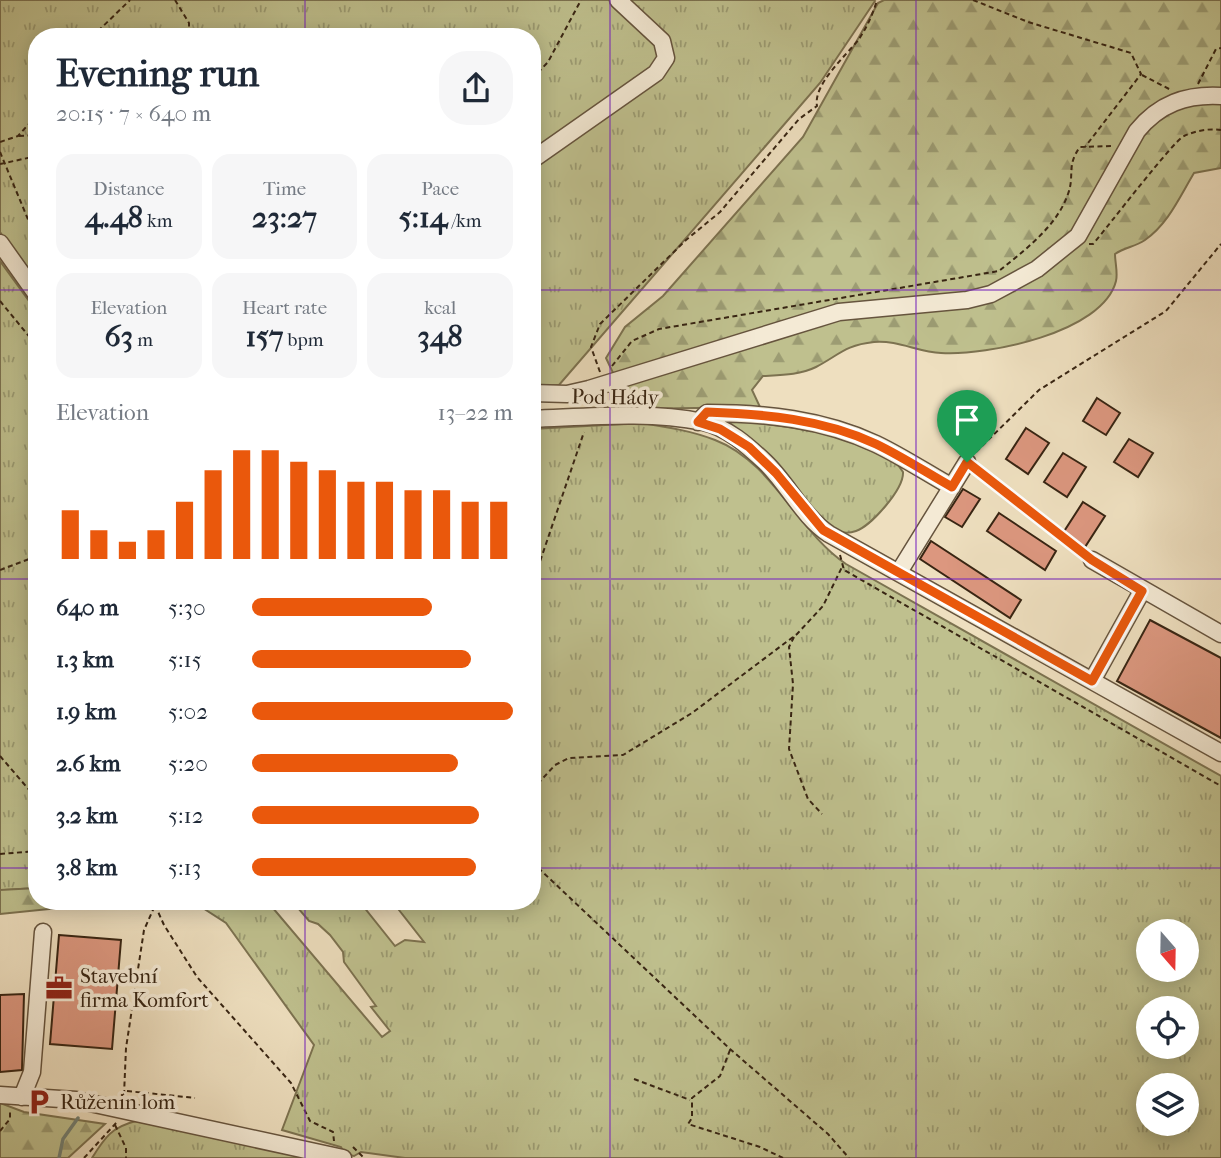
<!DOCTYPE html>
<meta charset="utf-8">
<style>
body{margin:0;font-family:"IM FELL French Canon",serif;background:#f6f6f7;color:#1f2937;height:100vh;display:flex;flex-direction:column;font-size:26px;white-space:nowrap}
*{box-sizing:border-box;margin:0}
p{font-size:23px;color:#747a83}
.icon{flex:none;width:38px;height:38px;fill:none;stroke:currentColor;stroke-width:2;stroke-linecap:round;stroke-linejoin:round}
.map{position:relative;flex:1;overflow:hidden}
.drawer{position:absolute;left:28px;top:28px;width:513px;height:882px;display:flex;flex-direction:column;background:#fff;border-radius:28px;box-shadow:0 4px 18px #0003}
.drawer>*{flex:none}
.needle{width:46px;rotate:160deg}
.controls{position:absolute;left:1136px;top:919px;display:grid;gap:14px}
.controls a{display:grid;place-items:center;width:63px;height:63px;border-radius:50%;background:#fff;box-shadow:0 4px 18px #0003;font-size:35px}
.pin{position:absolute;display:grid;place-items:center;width:60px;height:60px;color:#fff;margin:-72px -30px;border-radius:50% 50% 50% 0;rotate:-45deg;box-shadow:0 0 7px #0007}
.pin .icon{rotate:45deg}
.round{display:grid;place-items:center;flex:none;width:74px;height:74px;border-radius:28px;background:#f6f6f7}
.summary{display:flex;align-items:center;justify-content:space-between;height:119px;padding:0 28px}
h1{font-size:38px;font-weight:800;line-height:52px}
.figures{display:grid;grid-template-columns:repeat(3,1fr);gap:10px;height:119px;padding:7px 28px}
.figures div{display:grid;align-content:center;border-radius:18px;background:#f6f6f7;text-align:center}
.figures b{font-size:30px;font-weight:800}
.figures small{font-size:19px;font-weight:400}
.figures p{font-size:19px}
.chart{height:196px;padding:14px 28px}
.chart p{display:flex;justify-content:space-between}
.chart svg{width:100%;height:126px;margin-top:7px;stroke:#ea580c;stroke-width:6}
ul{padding:0 28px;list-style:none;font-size:23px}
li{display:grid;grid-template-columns:112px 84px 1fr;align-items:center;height:52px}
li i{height:18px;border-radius:9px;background:#ea580c}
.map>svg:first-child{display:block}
.grass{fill:url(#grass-tufts);stroke:#7c7250;stroke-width:2;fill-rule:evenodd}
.forest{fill:url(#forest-firs);stroke:#7c7250;stroke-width:2}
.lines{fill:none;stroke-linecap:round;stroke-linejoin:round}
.stream{stroke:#728074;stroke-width:3.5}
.building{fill:#dc977f;stroke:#382513;stroke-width:2}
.minor-casing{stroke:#66543e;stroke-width:19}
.path{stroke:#382513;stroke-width:2;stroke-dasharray:5 3.5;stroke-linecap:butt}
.minor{stroke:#f4ead5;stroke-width:16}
.route-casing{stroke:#fff;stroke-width:14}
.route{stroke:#ea580c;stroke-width:9}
.grid{fill:none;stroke:#7b2cbf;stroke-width:2;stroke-opacity:0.55}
.labels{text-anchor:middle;stroke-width:7;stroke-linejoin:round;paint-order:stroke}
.street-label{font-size:21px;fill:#382513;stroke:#f4ead5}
.poi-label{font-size:21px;fill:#382513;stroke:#f4ead5;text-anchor:start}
</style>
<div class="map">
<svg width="1221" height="1158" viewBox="0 0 1221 1158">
<defs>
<pattern id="grass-tufts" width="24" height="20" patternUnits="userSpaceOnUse" patternTransform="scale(1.75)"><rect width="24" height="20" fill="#bfc08e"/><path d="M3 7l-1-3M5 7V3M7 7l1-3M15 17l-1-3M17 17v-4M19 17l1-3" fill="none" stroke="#9c9c73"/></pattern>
<pattern id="forest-firs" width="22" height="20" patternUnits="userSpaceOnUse" patternTransform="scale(1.75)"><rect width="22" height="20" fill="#bfc08e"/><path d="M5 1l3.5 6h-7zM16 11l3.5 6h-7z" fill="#9c9c73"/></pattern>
</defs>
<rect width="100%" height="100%" fill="#eedfbf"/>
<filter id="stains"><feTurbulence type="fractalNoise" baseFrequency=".00286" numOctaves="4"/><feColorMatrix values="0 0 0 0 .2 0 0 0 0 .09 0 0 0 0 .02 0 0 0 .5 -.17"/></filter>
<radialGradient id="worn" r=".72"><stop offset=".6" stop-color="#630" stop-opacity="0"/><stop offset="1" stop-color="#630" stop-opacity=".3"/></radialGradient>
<path class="grass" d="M0,0H874L875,1L820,83L559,385L532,387V37H37V283L0,232Z
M0,261L37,312V888L4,890H0Z
M730,420C770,424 882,434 903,472C904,489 871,526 856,531C848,534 841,533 833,530L729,427Z
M642,423C667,427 692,431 715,440C773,462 797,531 846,564L1221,776V1158H405L361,1152L354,1156L345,1154L341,1147L282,1130L314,1045L226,923L192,901H267L382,1037L390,1031L371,1007L376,1006L344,962L343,952L330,935L318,924L309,921L292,901H359L395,946L405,940L424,942L392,901H532V429ZM1148,931H1186V970H1148ZM1148,1008H1186V1046H1148ZM1148,1085H1186V1124H1148Z
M136,1121L321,1158H92C105,1137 112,1127 136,1121Z"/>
<path class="forest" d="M884,0H1221V168L1194,173C1179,198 1168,224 1145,240C1135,247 1125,247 1115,254C1115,262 1118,273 1116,281C1103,333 986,356 941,353C918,352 898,340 874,342C845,345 839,355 816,367C800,375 780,375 763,376L752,390L760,407L630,409L606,358L625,327L663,296L803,137L878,3Z
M37,888V901H128L0,914V890Z
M0,1103L24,1112L105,1124L68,1158H0Z"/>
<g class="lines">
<path class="stream" d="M59,1158L63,1139L78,1118"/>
</g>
<path class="building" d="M1097,398L1120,413L1106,435L1083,421Z
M1026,428L1049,443L1028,474L1006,459Z
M1129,439L1153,453L1138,477L1114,462Z
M1063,453L1086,467L1067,497L1044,482Z
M963,489L980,499L962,527L945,517Z
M1083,502L1105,516L1085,547L1063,533Z
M999,513L1056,551L1045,570L987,531Z
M931,541L1021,600L1010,618L920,559Z
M1150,620L1221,658V738L1117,681Z
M59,935L121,940L112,1049L50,1044Z
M24,994L22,1070L0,1072V995Z"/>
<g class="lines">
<g class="minor-casing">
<path id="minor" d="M532,160L656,73L666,58L662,41L618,0
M0,243L37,295
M532,393L567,394L589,389L839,312L967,300L991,294L1037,269L1078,236L1137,131C1159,104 1186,94 1221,96
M532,419C588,417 648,411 703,422C727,427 748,446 765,462C788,484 803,517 829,534L1221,753
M698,422L707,413C764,413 823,419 876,444C903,457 927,473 952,487
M1092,560L1221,634
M899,572L967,462
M1092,681L1142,591
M0,1095L76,1100L343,1158
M22,1097L32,1072L43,932"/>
</g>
<path class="path" d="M175,0L189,23V37
M973,0L1028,22L1131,53L1141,74L1085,147
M92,37L130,0
M1142,75L1171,90
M532,79L548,62L581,0
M1198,84L1216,49L1221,48
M19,136L37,135
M0,142L18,136L37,115
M0,152L37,241
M0,164L37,156
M1089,244H1093C1107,228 1174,140 1184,136C1195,131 1209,128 1221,130
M0,301L37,346
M612,366L632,341L659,329L999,271C1025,250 1057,226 1068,194C1075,175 1066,166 1080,147L1114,146
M600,372L591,347L600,324L686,240L720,212L799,119L817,106C813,84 846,56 859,39C867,27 873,14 877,0
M976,452L1039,390L1166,311L1221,244
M977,470L1080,550
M840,555L844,570L1221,786
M0,570L37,556
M532,585L584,432
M794,637L789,647L793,684L789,749L808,799L822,814
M0,756L37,799
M532,790L555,765L569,758L623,755L692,713L797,634L823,606L842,567
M0,854L37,851
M532,862L730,1049L828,1134L849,1158
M155,905L164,925L197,977L291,1083L310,1121L333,1132L334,1141
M730,1050L720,1076L692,1098V1118L688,1124L760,1147L783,1158
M634,1079L690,1100
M127,1091L195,1098
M124,1095L126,1048L144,930L157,901
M115,1125L126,1148V1158
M0,1131L10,1119V1111
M353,1147L364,1158
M84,1158L117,1122"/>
<use href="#minor" class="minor"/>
</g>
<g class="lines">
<g class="route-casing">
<path id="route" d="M707,412C764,414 823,419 876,444C903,457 927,473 952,487L967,462L1092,560L1142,591L1092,681L823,530L776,473L749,447L720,429L698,422Z"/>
</g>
<use href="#route" class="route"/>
</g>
<path class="grid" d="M305,0V37M610,0V1158M916,0V1158M0,290H37M532,290H1221M0,579H37M532,579H1221M0,868H37M532,868H1221M305,901V1158"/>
<defs>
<g id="office-bare" transform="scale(2.1)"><path d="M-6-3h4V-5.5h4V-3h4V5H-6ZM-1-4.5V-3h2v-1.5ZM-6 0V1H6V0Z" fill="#8f2418" stroke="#f4ead5" stroke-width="2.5" paint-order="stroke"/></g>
<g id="parking-bare" transform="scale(2.1)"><path d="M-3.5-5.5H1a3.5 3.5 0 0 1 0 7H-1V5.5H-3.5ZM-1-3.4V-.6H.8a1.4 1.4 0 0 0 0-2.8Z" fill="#8f2418" stroke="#f4ead5" stroke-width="2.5" paint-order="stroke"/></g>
</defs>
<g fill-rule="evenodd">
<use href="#office-bare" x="59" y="988"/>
<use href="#parking-bare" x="39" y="1102"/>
</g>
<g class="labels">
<g class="street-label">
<text transform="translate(615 397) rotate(1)" y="7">Pod Hády</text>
</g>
<g class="poi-label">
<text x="80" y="983">Stavební<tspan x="80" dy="24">firma Komfort</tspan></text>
<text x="60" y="1109">Růženin lom</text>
</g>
</g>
<rect width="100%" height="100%" filter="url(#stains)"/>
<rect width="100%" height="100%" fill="url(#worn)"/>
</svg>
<div class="controls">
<a><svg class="needle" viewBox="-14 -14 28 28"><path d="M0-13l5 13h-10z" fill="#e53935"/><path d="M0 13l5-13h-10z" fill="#747a83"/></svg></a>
<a><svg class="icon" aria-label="locate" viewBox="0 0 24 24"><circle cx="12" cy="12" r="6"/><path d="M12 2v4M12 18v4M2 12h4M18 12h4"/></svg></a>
<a><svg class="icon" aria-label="layers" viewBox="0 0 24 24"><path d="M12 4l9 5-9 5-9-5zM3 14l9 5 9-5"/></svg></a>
</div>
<div class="pin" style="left:967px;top:462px;background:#1e9e55"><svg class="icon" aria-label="arrive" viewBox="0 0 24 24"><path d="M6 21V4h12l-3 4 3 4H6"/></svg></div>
<section class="drawer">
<div class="summary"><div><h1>Evening run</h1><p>20:15 · 7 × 640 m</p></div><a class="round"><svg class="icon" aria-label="share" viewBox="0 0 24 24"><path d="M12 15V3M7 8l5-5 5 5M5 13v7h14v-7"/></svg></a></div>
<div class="figures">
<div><p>Distance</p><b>4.48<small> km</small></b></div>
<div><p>Time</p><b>23:27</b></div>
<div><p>Pace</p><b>5:14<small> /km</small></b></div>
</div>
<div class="figures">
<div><p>Elevation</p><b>63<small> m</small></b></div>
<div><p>Heart rate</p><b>157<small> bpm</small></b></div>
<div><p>kcal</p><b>348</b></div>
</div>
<div class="chart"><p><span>Elevation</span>13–22 m</p>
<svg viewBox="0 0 160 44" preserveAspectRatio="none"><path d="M5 44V27M15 44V34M25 44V38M35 44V34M45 44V24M55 44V13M65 44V6M75 44V6M85 44V10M95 44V13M105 44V17M115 44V17M125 44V20M135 44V20M145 44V24M155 44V24"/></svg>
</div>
<ul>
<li><b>640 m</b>5:30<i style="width:69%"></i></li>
<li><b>1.3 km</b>5:15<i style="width:84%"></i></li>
<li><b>1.9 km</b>5:02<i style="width:100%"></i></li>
<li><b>2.6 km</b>5:20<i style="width:79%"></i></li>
<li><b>3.2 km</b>5:12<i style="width:87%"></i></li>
<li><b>3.8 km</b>5:13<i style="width:86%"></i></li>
</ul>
</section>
</div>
